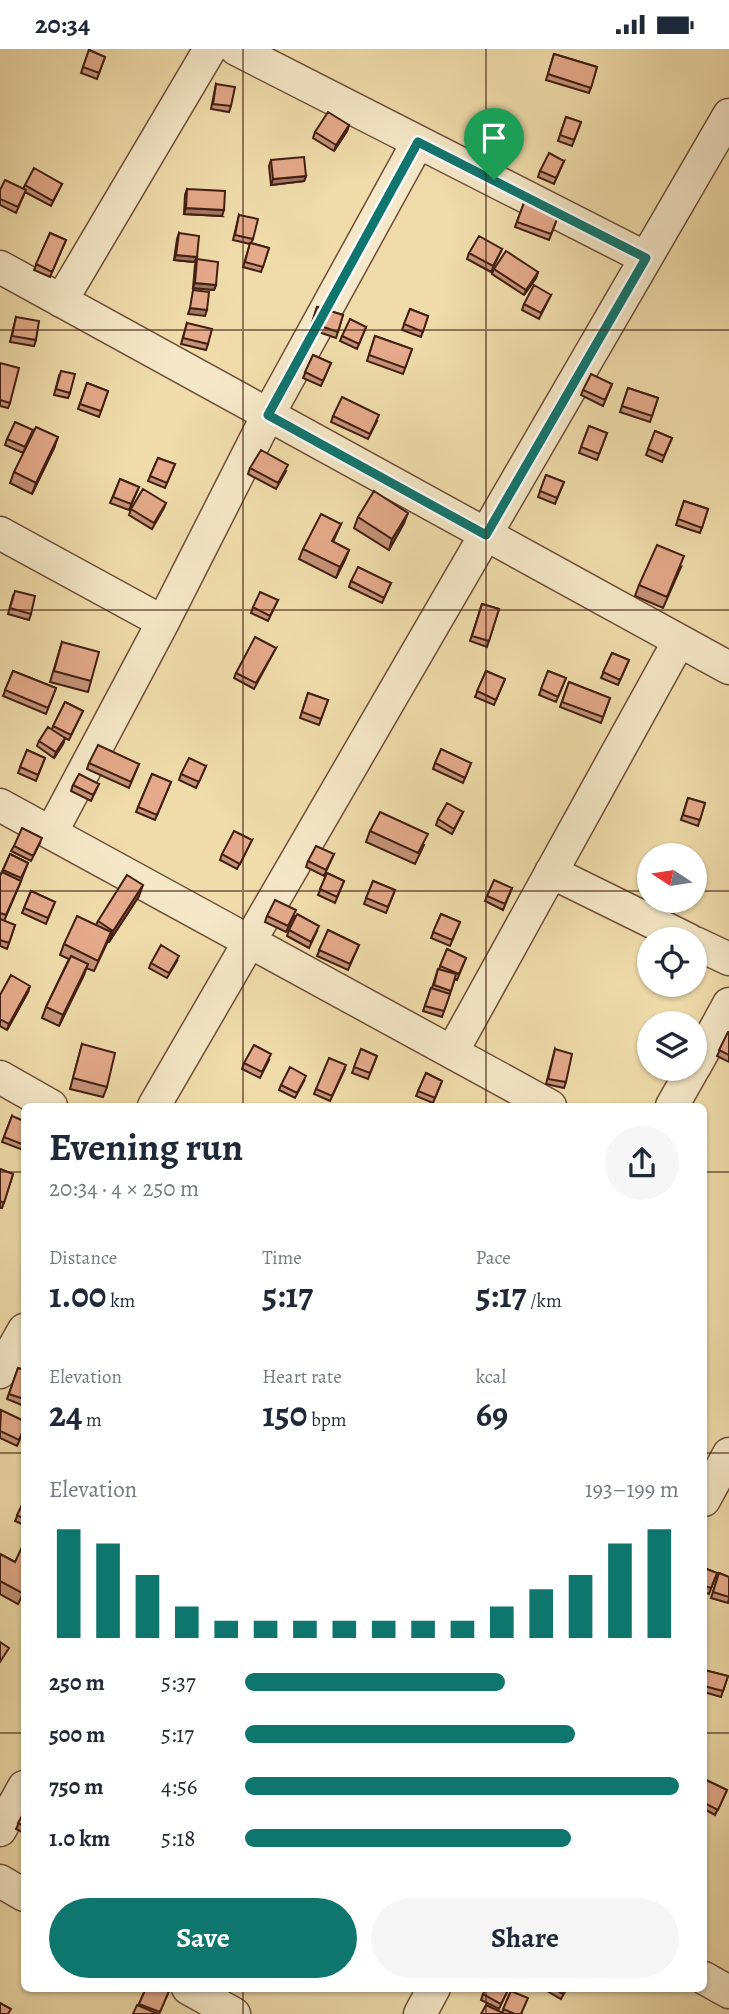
<!DOCTYPE html>
<meta charset="utf-8">
<style>
body{margin:0;font-family:Alegreya,serif;background:#f6f6f7;color:#1f2937;height:100vh;display:flex;flex-direction:column;font-size:26px;white-space:nowrap}
*{box-sizing:border-box;margin:0}
p{font-size:23px;color:#747a83}
.icon{flex:none;width:38px;height:38px;fill:none;stroke:currentColor;stroke-width:2;stroke-linecap:round;stroke-linejoin:round}
.map{position:relative;flex:1;overflow:hidden}
.sheet{position:absolute;left:21px;top:1054px;width:686px;height:889px;display:flex;flex-direction:column;background:#fff;border-radius:10px;box-shadow:0 2px 5px #0004}
.sheet>*{flex:none}
.needle{width:46px;rotate:282deg}
.controls{position:absolute;left:637px;top:794px;display:grid;gap:14px}
.controls a{display:grid;place-items:center;width:70px;height:70px;border-radius:50%;background:#fff;box-shadow:0 2px 5px #0004;font-size:35px}
.pin{position:absolute;display:grid;place-items:center;width:60px;height:60px;color:#fff;margin:-72px -30px;border-radius:50% 50% 50% 0;rotate:-45deg;box-shadow:0 0 7px #0007}
.pin .icon{rotate:45deg}
.round{display:grid;place-items:center;flex:none;width:74px;height:74px;border-radius:37px;background:#f6f6f7}
.headline{display:flex;align-items:center;justify-content:space-between;height:119px;padding:0 28px}
h1{font-size:38px;font-weight:700;line-height:52px}
.metrics{display:grid;grid-template-columns:repeat(3,1fr);gap:10px;height:119px;padding:7px 28px}
.metrics div{display:grid;align-content:center}
.metrics b{font-size:35px;font-weight:700}
.metrics small{font-size:19px;font-weight:400}
.metrics p{font-size:19px}
.chart{height:196px;padding:14px 28px}
.chart p{display:flex;justify-content:space-between}
.chart svg{width:100%;height:126px;margin-top:7px;stroke:#0f766e;stroke-width:6}
.action{display:flex;gap:14px;margin-top:auto;padding:14px 28px}
.action a{flex:1;height:80px;border-radius:42px;background:#0f766e;color:#fff;font-size:28px;font-weight:700;line-height:80px;text-align:center}
.action a+a{background:#f6f6f7;color:#1f2937}
ul{padding:0 28px;list-style:none;font-size:23px}
li{display:grid;grid-template-columns:112px 84px 1fr;align-items:center;height:52px}
li i{height:18px;border-radius:9px;background:#0f766e}
.status{display:flex;justify-content:space-between;align-items:center;height:49px;padding:0 35px;background:#fff;direction:ltr}
.status svg{height:19px;fill:currentColor}
.map>svg:first-child{display:block}
.lines{fill:none;stroke-linecap:round;stroke-linejoin:round}
.minor-casing{stroke:#6e4e38;stroke-width:35}
.minor{stroke:#f5e8c8;stroke-width:32}
.wall{fill:#c49278;stroke:#421f12;stroke-width:2}
.shaded-wall{fill:#a07761;stroke:#421f12;stroke-width:2}
.building{fill:#e4aa8b;stroke:#421f12;stroke-width:2}
.route-casing{stroke:#fff;stroke-width:14}
.route{stroke:#0f766e;stroke-width:9}
.grid{fill:none;stroke:#421f12;stroke-width:2;stroke-opacity:0.55}
</style>
<div class="status"><b>20:34</b><svg viewBox="0 0 49 12"><path d="M0 12V9h3v3zM5 12V6h3v6zM10 12V3h3v9zM15 12V0h3v12zM26 1h20v11H26zM47 4h2v5h-2z"/></svg></div>
<div class="map">
<svg width="729" height="1965" viewBox="0 0 729 1965">
<rect width="100%" height="100%" fill="#f0dcab"/>
<filter id="stains"><feTurbulence type="fractalNoise" baseFrequency=".00286" numOctaves="4"/><feColorMatrix values="0 0 0 0 .2 0 0 0 0 .09 0 0 0 0 .02 0 0 0 .5 -.17"/></filter>
<radialGradient id="worn" r=".72"><stop offset=".6" stop-color="#630" stop-opacity="0"/><stop offset="1" stop-color="#630" stop-opacity=".3"/></radialGradient>
<g class="lines">
<g class="minor-casing">
<path id="minor" d="M236,0L646,209
M0,218L729,619
M61,252L210,0
M0,484L163,573
M0,756L550,1057
M51,784L163,573L268,366L418,93
M551,823L689,891
M695,894L729,910
M452,1003L679,592
M695,1017L729,955
M0,1028L51,1057
M154,1057L729,66
M672,1057L693,1020
M0,1323L24,1281
M704,1451L729,1405
M0,1781L24,1738
M0,1832L24,1846
M704,1929L729,1943
M188,1939L234,1965
M420,1965L434,1939"/>
</g>
<use href="#minor" class="minor"/>
</g>
<path class="wall" d="M89,1L105,8L97,30L81,24Z
M554,5L597,18L589,44L546,31Z
M216,35L231,57L229,63L211,60Z
M566,68L581,73L572,97L558,92Z
M349,76L347,82L334,102L313,89L315,83Z
M271,111L306,127L304,132L271,136L269,117Z
M564,112L554,135L538,128L540,122Z
M62,135L51,157L25,143L16,164L0,156V141L23,140L25,136Z
M187,140L222,167L184,165L185,146Z
M525,151L559,165L549,191L515,178Z
M239,166L253,190L251,194L269,199L261,223L243,218L250,195L233,191Z
M50,184L66,191L50,228L34,221Z
M179,184L194,213L174,211L177,190Z
M502,200L491,223L467,210L469,204Z
M197,210L216,236L214,241L193,239L195,216Z
M494,220L538,223L536,229L524,246L492,225Z
M551,246L539,270L522,261L524,255Z
M317,258L343,266L336,289L310,280Z
M410,260L428,267L421,288L402,281Z
M16,268L36,291L34,297L10,293Z
M187,274L208,295L206,301L181,295Z
M366,278L357,300L340,292L342,287Z
M375,287L412,300L403,325L367,312Z
M313,306L331,314L321,337L303,329Z
M0,314L10,354L8,359L0,357Z
M59,327L70,344L68,349L54,346Z
M87,334L108,342L99,368L78,360Z
M612,335L603,357L581,346L583,341Z
M628,339L658,349L650,373L620,363Z
M333,367L377,372L368,390L331,373Z
M589,377L607,384L597,411L579,404Z
M33,381L23,404L5,396L7,390Z
M655,382L672,389L662,413L646,406Z
M54,399L32,445L10,434L14,423Z
M158,409L175,415L165,439L148,432Z
M250,419L286,422L276,440L248,425Z
M546,426L564,433L555,455L538,448Z
M120,430L139,438L129,461L110,454Z
M684,452L708,460L700,484L676,476Z
M166,454L164,459L152,480L129,466L131,460Z
M358,468L404,474L389,501L354,479Z
M341,475L333,493L349,501L336,529L299,510L303,500Z
M681,518L663,559L635,547L639,536Z
M351,532L391,534L382,554L349,538Z
M13,547L31,565L29,571L8,565Z
M278,551L268,572L251,564L253,558Z
M482,555L499,560L487,598L470,592Z
M62,593L91,632L88,643L50,633Z
M276,599L254,640L234,629L236,624Z
M612,604L629,611L618,636L601,629Z
M13,622L56,639L46,665L3,647Z
M486,622L505,630L494,656L475,648Z
M548,622L566,629L556,653L539,646Z
M569,633L610,649L601,674L560,658Z
M308,644L328,651L319,676L300,669Z
M65,653L83,662L69,691L65,689L63,695L54,709L37,697L39,692L52,680Z
M27,701L45,709L36,732L18,724Z
M89,714L139,715L129,739L87,720Z
M435,714H471L463,734L433,720Z
M206,717L196,739L179,731L181,725Z
M152,725L171,733L155,771L136,763Z
M99,735L91,752L71,742L73,736Z
M688,749L705,754L698,777L681,771Z
M463,763L452,785L436,776L438,770Z
M370,782L424,796L415,815L366,793Z
M252,791L237,820L220,811L222,805Z
M40,794L31,812L11,802L14,797Z
M10,805L28,814L19,837L4,872L15,876L7,900L0,897V827Z
M334,805L324,827L306,818L308,812Z
M327,824L344,832L335,854L318,846Z
M373,832L395,841L386,864L364,855Z
M512,839L503,861L485,852L487,847Z
M31,842L55,853L46,875L22,864Z
M139,847L109,893L108,892L94,922L86,919L59,977L42,969L46,958L69,910L60,906L64,895L96,876L98,872Z
M441,865L460,873L450,897L431,889Z
M267,867H294L286,883L265,873Z
M289,881L317,882L309,899L287,887Z
M328,881L359,896L348,921L317,907Z
M447,900L466,909L457,931L455,930L442,968L423,962L431,939H432L438,920H439Z
M177,912L167,929L149,919L151,914Z
M28,943L7,981L0,977V946Z
M729,983V1013L717,1007Z
M82,995L107,1038L103,1048L70,1040Z
M361,1000L377,1007L368,1030L352,1024Z
M555,1000L566,1033L564,1039L546,1035Z
M269,1011L260,1029L242,1020L244,1014Z
M344,1022L330,1052L314,1045L316,1040Z
M426,1024L442,1032L433,1054L416,1047Z
M304,1032L295,1049L279,1041L281,1036Z
M12,1067L24,1096L23,1101L2,1093Z
M0,1120L13,1125L2,1159H0Z
M18,1319L24,1321V1357L7,1350Z
M0,1362L24,1372V1381L17,1397L0,1389Z
M24,1452V1476L15,1472Z
M24,1500V1543L18,1555L0,1545V1505L15,1513Z
M704,1519L717,1524L709,1545L704,1543Z
M719,1524L729,1528V1550L728,1554L711,1549Z
M704,1621L728,1627L721,1648L704,1643Z
M704,1730L727,1741L715,1766L704,1760Z
M24,1763V1784L16,1780Z
M146,1939L169,1942L159,1965H133L138,1957Z
M542,1939H567L561,1950Z
M508,1941L499,1960L481,1951L483,1945Z
M511,1942L522,1965H481L502,1964Z"/>
<path class="shaded-wall" d="M349,76L347,82L334,102L336,96Z
M306,127L304,132L271,136L273,130Z
M186,159L224,161L222,167L184,165Z
M176,206L197,208L194,213L174,211Z
M538,223L536,229L524,246L526,241Z
M195,234L216,236L214,241L193,239Z
M190,259L207,261L205,267L188,265Z
M58,388L54,399L32,445L36,434Z
M408,464L404,474L389,501L392,490Z
M349,501L345,511L336,529L340,518Z
M65,689L63,695L54,709L56,703Z
M143,836L139,847L109,893L113,882Z
M88,915L84,926L59,977L63,966Z
M30,937L28,943L7,981L9,975Z"/>
<path class="building" d="M89,1L105,8L99,24L83,18Z
M554,5L597,18L591,39L548,25Z
M216,35L235,38L231,57L213,55Z
M328,63L349,76L336,96L315,83Z
M566,68L581,73L574,91L560,86Z
M549,104L564,112L556,129L540,122Z
M304,108L306,127L273,130L271,111Z
M34,119L62,135L53,152L25,136Z
M5,131L26,141L18,158L0,150V141Z
M187,140L225,142L224,161L186,159Z
M525,151L559,165L551,185L517,173Z
M239,166L258,170L253,190L235,186Z
M50,184L66,191L52,223L36,215Z
M179,184L199,187L197,208L176,206Z
M479,187L502,200L493,217L469,204Z
M250,194L269,199L263,218L245,213Z
M506,202L538,223L526,241L494,220Z
M197,210L218,213L216,236L195,234Z
M534,236L551,246L541,264L524,255Z
M193,241L209,243L207,261L190,259Z
M317,258L343,266L338,283L312,274Z
M410,260L428,267L423,283L404,275Z
M16,268L39,272L36,291L12,287Z
M350,270L366,278L359,295L342,287Z
M187,274L212,280L208,295L183,289Z
M375,287L412,300L405,319L369,306Z
M313,306L331,314L323,332L305,323Z
M0,314L19,319L10,354L0,351Z
M61,322L75,325L70,344L56,340Z
M591,325L612,335L605,351L583,341Z
M87,334L108,342L101,362L80,355Z
M628,339L658,349L652,367L622,357Z
M342,348L379,366L370,385L333,367Z
M15,373L33,381L25,398L7,390Z
M589,377L607,384L599,405L581,398Z
M36,378L58,388L36,434L14,423Z
M655,382L672,389L664,407L648,400Z
M261,401L288,416L278,434L250,419Z
M158,409L175,415L167,434L150,427Z
M546,426L564,433L557,449L540,442Z
M120,430L139,438L131,455L113,448Z
M143,440L166,454L154,474L131,460Z
M374,442L408,464L392,490L358,468Z
M684,452L708,460L702,479L678,470Z
M321,465L341,475L332,492L349,501L340,518L303,500Z
M657,496L684,507L667,548L639,536Z
M358,518L391,534L384,549L351,532Z
M15,542L35,547L31,565L10,559Z
M260,543L278,551L270,567L253,558Z
M482,555L499,560L489,592L472,587Z
M255,588L276,599L256,634L236,624Z
M62,593L99,603L91,632L54,622Z
M612,604L629,611L620,631L603,623Z
M13,622L56,639L48,659L5,641Z
M486,622L505,630L496,651L477,642Z
M548,622L566,629L558,648L541,640Z
M569,633L610,649L603,668L562,653Z
M308,644L328,651L321,670L302,663Z
M65,653L83,662L71,686L53,677Z
M48,678L65,689L56,703L39,692Z
M98,696L139,715L131,733L89,714Z
M441,700L471,714L465,729L435,714Z
M27,701L45,709L38,726L20,718Z
M189,709L206,717L199,733L181,725Z
M79,725L99,735L93,746L73,736Z
M152,725L171,733L157,766L138,758Z
M688,749L705,754L700,771L683,766Z
M447,754L463,763L454,780L438,770Z
M380,763L428,785L418,804L370,782Z
M22,779L42,789L33,807L14,797Z
M234,782L252,791L240,815L222,805Z
M316,797L334,805L326,821L308,812Z
M10,805L28,814L21,829L3,821Z
M2,823L21,832L6,866L0,864V827Z
M327,824L344,832L337,848L320,840Z
M127,826L143,836L113,882L98,872Z
M494,831L512,839L505,855L487,847Z
M373,832L395,841L388,858L366,849Z
M31,842L55,853L48,869L24,859Z
M275,851L296,861L288,877L267,867Z
M297,865L319,877L311,893L289,881Z
M441,865L460,873L452,891L433,883Z
M77,867L111,883L98,912L64,895Z
M0,870L15,876L9,894L0,891Z
M328,881L359,896L350,915L319,901Z
M161,896L179,907L169,924L151,914Z
M447,900L466,909L459,925L440,917Z
M71,907L88,915L63,966L46,958Z
M438,920L456,925L451,942L434,936Z
M11,926L30,937L9,975L0,970V946Z
M431,939L450,945L444,962L425,957Z
M728,983H729V1006L719,1001Z
M82,995L115,1004L107,1038L73,1029Z
M254,996L271,1005L262,1023L244,1014Z
M361,1000L377,1007L370,1024L354,1018Z
M555,1000L572,1005L566,1033L548,1030Z
M329,1009L346,1016L332,1047L316,1040Z
M290,1018L306,1027L297,1044L281,1036Z
M426,1024L442,1032L435,1049L418,1042Z
M12,1067L24,1072V1096L4,1088Z
M0,1120L13,1125L4,1154L0,1152Z
M18,1319L24,1321V1350L9,1345Z
M1,1361L24,1372V1379L19,1391L0,1382Z
M24,1452V1470L17,1466Z
M22,1498L24,1500V1540L22,1544L0,1532V1505L15,1513Z
M704,1519L717,1524L711,1539L704,1537Z
M719,1524L729,1528V1548L713,1543Z
M0,1593L9,1599L0,1613Z
M704,1621L728,1627L723,1642L704,1637Z
M704,1730L727,1741L718,1761L704,1754Z
M24,1763V1777L18,1774Z
M146,1939H162L169,1942L160,1963L139,1955Z
M486,1939H506L508,1941L501,1955L483,1945Z
M553,1939H566L563,1945Z
M511,1942L528,1949L521,1965H515L503,1960Z
M0,1954L11,1960L8,1965H0Z
M137,1956L156,1964L155,1965H133Z
M486,1956L503,1964L502,1965H481Z"/>
<g class="lines">
<g class="route-casing">
<path id="route" d="M418,93L646,209L486,486L268,366Z"/>
</g>
<use href="#route" class="route"/>
</g>
<path class="grid" d="M243,0V1057M486,0V1057M0,281H729M0,561H729M0,842H649M695,842H729M0,1123H24M704,1123H729M0,1404H24M704,1404H729M0,1684H24M704,1684H729M243,1939V1965M486,1939V1965"/>
<rect width="100%" height="100%" filter="url(#stains)"/>
<rect width="100%" height="100%" fill="url(#worn)"/>
</svg>
<div class="controls">
<a><svg class="needle" viewBox="-14 -14 28 28"><path d="M0-13l5 13h-10z" fill="#e53935"/><path d="M0 13l5-13h-10z" fill="#747a83"/></svg></a>
<a><svg class="icon" aria-label="locate" viewBox="0 0 24 24"><circle cx="12" cy="12" r="6"/><path d="M12 2v4M12 18v4M2 12h4M18 12h4"/></svg></a>
<a><svg class="icon" aria-label="layers" viewBox="0 0 24 24"><path d="M12 4l9 5-9 5-9-5zM3 14l9 5 9-5"/></svg></a>
</div>
<div class="pin" style="left:494px;top:131px;background:#1e9e55"><svg class="icon" aria-label="arrive" viewBox="0 0 24 24"><path d="M6 21V4h12l-3 4 3 4H6"/></svg></div>
<section class="sheet">
<div class="headline"><div><h1>Evening run</h1><p>20:34 · 4 × 250 m</p></div><a class="round"><svg class="icon" aria-label="share" viewBox="0 0 24 24"><path d="M12 15V3M7 8l5-5 5 5M5 13v7h14v-7"/></svg></a></div>
<div class="metrics">
<div><p>Distance</p><b>1.00<small> km</small></b></div>
<div><p>Time</p><b>5:17</b></div>
<div><p>Pace</p><b>5:17<small> /km</small></b></div>
</div>
<div class="metrics">
<div><p>Elevation</p><b>24<small> m</small></b></div>
<div><p>Heart rate</p><b>150<small> bpm</small></b></div>
<div><p>kcal</p><b>69</b></div>
</div>
<div class="chart"><p><span>Elevation</span>193–199 m</p>
<svg viewBox="0 0 160 44" preserveAspectRatio="none"><path d="M5 44V6M15 44V11M25 44V22M35 44V33M45 44V38M55 44V38M65 44V38M75 44V38M85 44V38M95 44V38M105 44V38M115 44V33M125 44V27M135 44V22M145 44V11M155 44V6"/></svg>
</div>
<ul>
<li><b>250 m</b>5:37<i style="width:60%"></i></li>
<li><b>500 m</b>5:17<i style="width:76%"></i></li>
<li><b>750 m</b>4:56<i style="width:100%"></i></li>
<li><b>1.0 km</b>5:18<i style="width:75%"></i></li>
</ul>
<div class="action"><a>Save</a><a>Share</a></div>
</section>
</div>
